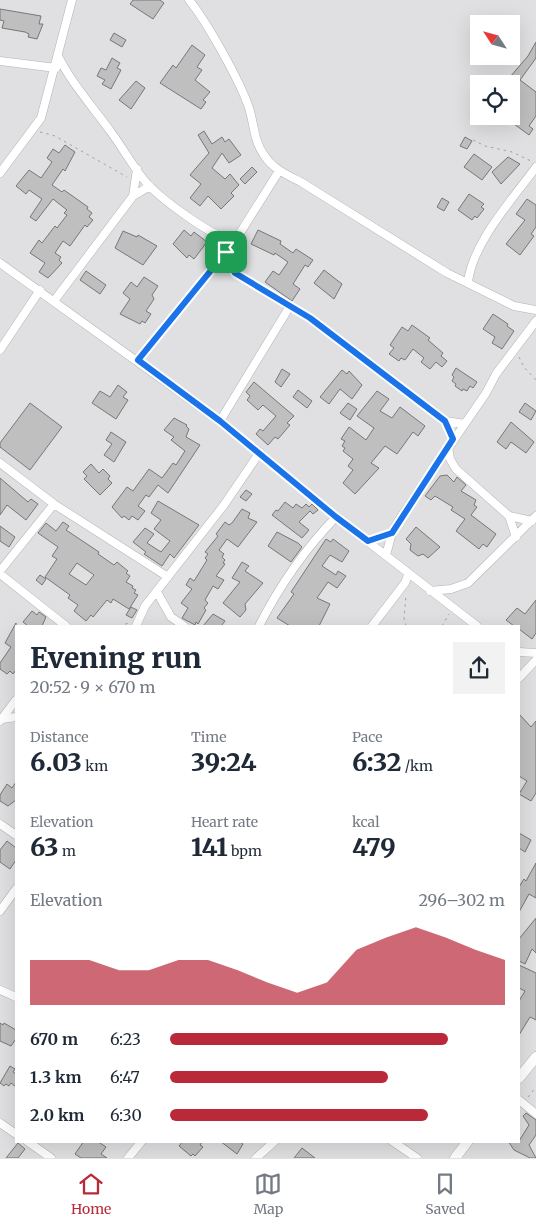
<!DOCTYPE html>
<meta charset="utf-8">
<style>
body{margin:0;font-family:Merriweather,serif;background:#f2f2f3;color:#1f2937;height:100vh;display:flex;flex-direction:column;font-size:19px;white-space:nowrap}
*{box-sizing:border-box;margin:0}
p{font-size:16px;color:#747a83}
.icon{flex:none;width:28px;height:28px;fill:none;stroke:currentColor;stroke-width:2;stroke-linecap:round;stroke-linejoin:round}
.map{position:relative;flex:1;overflow:hidden}
.side{position:absolute;left:15px;top:625px;width:505px;height:518px;display:flex;flex-direction:column;background:#fff;border-radius:0px;box-shadow:0 5px 20px #0002}
.side>*{flex:none}
.needle{width:32px;rotate:306deg}
.controls{position:absolute;left:470px;top:15px;display:grid;gap:10px}
.controls a{display:grid;place-items:center;width:50px;height:50px;border-radius:0px;background:#fff;box-shadow:0 5px 20px #0002;font-size:25px}
.pin{position:absolute;display:grid;place-items:center;width:42px;height:42px;color:#fff;margin:-21px;border-radius:10px;box-shadow:0 2px 8px #0006}
.round{display:grid;place-items:center;flex:none;width:52px;height:52px;border-radius:0px;background:#f2f2f3}
.headline{display:flex;align-items:center;justify-content:space-between;height:85px;padding:0 15px}
h1{font-size:28px;font-weight:800;line-height:38px}
.stats{display:grid;grid-template-columns:repeat(3,1fr);gap:8px;height:85px;padding:5px 15px}
.stats div{display:grid;align-content:center}
.stats b{font-size:25px;font-weight:800}
.stats small{font-size:14px;font-weight:400}
.stats p{font-size:14px}
.chart{height:140px;padding:10px 15px}
.chart p{display:flex;justify-content:space-between}
.chart svg{width:100%;height:90px;margin-top:5px;fill:#ba293a;opacity:.7}
ul{padding:0 15px;list-style:none;font-size:16px}
li{display:grid;grid-template-columns:80px 60px 1fr;align-items:center;height:38px}
li i{height:12px;border-radius:6px;background:#ba293a}
.tab-bar{display:flex;justify-content:space-around;align-items:center;height:70px;border-top:1px solid #e0e1e3;background:#fff;font-size:14px;color:#747a83}
.tab-bar a{display:grid;justify-items:center;gap:2px}
.tab-bar .selected{color:#ba293a}
.map>svg:first-child{display:block}
.building{fill:#bfbfc0;stroke:#777779;fill-rule:evenodd}
.lines{fill:none;stroke-linecap:round;stroke-linejoin:round}
.minor-casing{stroke:#b3b3b4;stroke-width:9}
.secondary-casing{stroke:#b3b3b4;stroke-width:11}
.path{stroke:#a2a2a3;stroke-width:1;stroke-dasharray:2.5 4;stroke-linecap:butt}
.minor{stroke:#fff;stroke-width:8}
.secondary{stroke:#fff;stroke-width:10}
.route-casing{stroke:#fff;stroke-width:10}
.route{stroke:#1a73e8;stroke-width:6}
</style>
<div class="map">
<svg width="536" height="1158" viewBox="0 0 536 1158">
<rect width="100%" height="100%" fill="#e0e0e2"/>
<path class="building" d="M133,0H160L164,3L153,19L130,4Z
M0,9L41,16L39,24H43L37,39L28,37L29,34L25,32L2,28L4,21L0,20Z
M114,33L126,40L122,47L110,40Z
M536,42V58L520,80L536,92V116L529,126L533,129L529,135L503,116H511V84H504L528,56Z
M192,45L205,55L197,67L202,70L195,80L210,92L203,100L206,102L201,109L160,83L173,65L176,68Z
M112,58L120,63L117,68L121,70L111,89L102,84L105,80L97,76L101,68L106,70Z
M136,81L145,88L131,109L119,100Z
M204,131L212,144L222,137L225,142L229,139L241,155L229,163L222,153L212,168L225,179L230,174L239,185L231,193L234,196L221,209L208,196L200,206L190,198L201,184L190,175L209,153L198,135Z
M465,137L472,141L467,149L460,146Z
M65,145L75,152L65,171L63,169L52,185L62,192L64,190L88,207L87,209L92,213L89,217L93,220L87,227L85,225L70,246L63,241L55,253L61,257L59,260L62,263L48,278L39,272L45,263L30,253L39,240L42,243L55,226L57,228L67,215L64,213L67,210L53,199L36,221L30,217L42,199L29,190L26,194L16,186L29,170L41,178L52,162L47,158L53,149L59,153Z
M474,154L492,167L482,180L464,167Z
M508,157L520,164L501,184L492,172Z
M252,167L257,172L245,184L240,179Z
M469,194L484,204L481,207L484,209L477,218L475,216L472,220L458,210Z
M442,198L449,202L444,211L437,207Z
M527,199L536,205V227L531,234L534,236L520,255L506,244L525,220L516,214Z
M184,230L191,236L194,232L207,242L194,259L189,255L187,258L173,244Z
M258,230L281,241L280,244L293,253L296,249L313,260L308,267L305,265L293,284L300,289L292,301L265,282L273,271L279,275L288,262L275,253L274,255L251,244Z
M123,231L137,237L138,235L157,246L143,265L115,248Z
M213,241L219,245L214,253L207,249Z
M324,270L342,284L334,299L314,283Z
M86,271L106,285L100,294L80,280Z
M144,277L158,286L152,295L154,299L146,311L151,314L145,323L142,321L140,324L120,314L130,299L123,293L131,282L137,287Z
M493,314L508,324L507,326L514,331L502,349L492,343L495,337L483,329Z
M412,325L430,338L428,340L443,353L441,356L447,361L442,367L436,362L430,369L421,362L424,358L413,349L405,360L401,358L399,361L389,354L394,348L390,345L402,327L408,331Z
M456,368L477,382L473,388L470,386L467,391L463,389L462,391L455,386L456,384L452,381L454,377L452,375Z
M282,369L290,374L281,387L275,382Z
M342,370L347,374L349,371L362,385L352,399L340,389L329,404L320,397Z
M254,382L294,416L287,423L290,425L278,439L275,437L268,445L256,434L260,429L263,431L276,416L263,405L258,410L247,400L250,396L246,392Z
M118,385L127,392L123,397L128,400L116,419L92,403L100,391L110,397Z
M298,390L312,401L307,408L293,397Z
M377,391L389,399L380,411L392,418L400,407L425,426L418,436L413,432L397,454L385,446L371,463L379,468L355,494L343,483L353,470L348,466L353,459L343,451L345,448L342,446L345,441L341,439L349,427L366,440L374,428L357,416Z
M30,403L62,427L30,470L0,447V443Z
M348,403L357,409L350,420L340,413Z
M525,403L536,411L531,420L519,412Z
M174,418L187,425L186,426L189,429L186,437L200,445L168,493L158,485L149,497L146,495L138,506L145,511L138,520L132,516L129,520L124,516L122,518L112,507L127,487L133,491L149,469L162,478L173,463L176,465L185,451L171,440L174,437L164,430Z
M511,422L534,442L526,453L511,442L506,449L497,442Z
M111,432L126,442L114,462L104,455L112,444L106,440Z
M91,464L99,473L103,469L110,476L108,479L112,483L100,495L84,479L87,476L83,472Z
M447,475L454,482L457,477L466,485L461,491L476,500L474,505L477,507L471,515L496,534L487,547L483,544L479,549L456,531L465,519L451,510L453,507L435,496L431,500L425,496L440,476Z
M0,478L28,502L31,499L38,504L26,520L7,505L0,515Z
M246,490L252,494L246,501L240,497Z
M158,501L199,525L174,558L170,554L162,566L144,554L146,552L133,542L145,528L154,534L147,543L161,552L170,541L154,529L161,520L151,513Z
M285,502L293,508L296,504L302,508L306,504L309,507L312,504L318,510L313,514L310,511L299,522L309,530L302,538L272,515L276,510L278,511Z
M242,509L250,513L248,518L257,522L238,547L227,539L219,550L224,554L222,557L225,560L223,563L225,564L216,576L224,580L218,589L213,586L205,600L208,603L204,608L206,610L198,624L196,622L195,625L182,618L188,608L181,603L192,589L186,585L190,578L194,581L207,560L205,558L208,554L205,552L218,536L216,534L225,522L229,525L232,523Z
M63,522L69,526L66,530L99,552L98,554L114,565L117,562L128,571L126,573L130,576L126,582L133,586L132,588L136,590L134,593L138,595L129,609L113,599L111,603L107,600L93,617L91,615L86,621L74,611L78,605L68,598L70,595L45,577L57,559L52,556L58,547L38,533L46,523L56,531ZM77,563L94,575L86,585L69,574Z
M0,526L15,537L9,547L0,541Z
M416,527L440,547L428,558L423,554L418,556L410,550L411,544L406,539Z
M277,532L298,543L302,547L291,562L268,546Z
M326,539L331,542L333,539L349,551L342,562L330,555L322,566L336,575L338,571L346,576L337,588L328,582L317,598L330,604L319,626H290L277,618L294,594L291,592Z
M242,562L249,566L245,571L263,583L245,604L246,610L240,617L223,603L240,582L232,578Z
M40,575L46,579L42,585L36,580Z
M536,600V633L532,639L519,629V626H514L506,620L517,608L525,614Z
M131,607L137,610L132,618L126,615Z
M32,611L37,615L39,612L46,617L42,626H28L23,622Z
M213,614L225,621L221,626H203Z
M16,623V670L13,674L10,671L7,674L0,669V663L11,647L5,643Z
M519,714L531,727L536,721V793L531,801L519,794L527,781L519,776Z
M16,782V800L8,806L0,801V795L7,784L12,788Z
M519,833L531,840L525,852L519,848Z
M7,841L16,848V860L10,869L0,862V850Z
M536,863V898L529,894L519,912V887L524,879L526,881Z
M536,918V953L532,949L525,964L519,961V939Z
M519,965L536,973V1020L530,1017L519,1035V1001L525,991L519,988Z
M0,1023L3,1025L4,1023L16,1030V1039L11,1046L0,1041Z
M10,1066L15,1069L13,1072L16,1074V1087L11,1083L9,1086L6,1084L4,1086L0,1083Z
M526,1113L536,1120V1135L529,1145L536,1158H530L514,1150L508,1141H519L529,1125L523,1116Z
M84,1141H97L106,1147L101,1154L107,1158H81L75,1154Z
M183,1141H203L200,1145L203,1147L195,1156L193,1154L191,1156L179,1146Z
M220,1141H239L243,1144L237,1154Z
M18,1143L25,1149L18,1158H6Z
M302,1148L315,1158H294Z"/>
<g class="lines">
<g class="minor-casing">
<path id="minor" d="M189,0C207,22 240,81 249,108C254,123 254,142 264,155C273,169 287,175 301,182L447,273L514,306L536,310
M58,56C72,84 93,107 111,132C122,147 132,165 144,180C158,197 214,239 235,241
M0,61L56,68
M0,173L41,118L72,0
M133,196L137,169
M226,252L230,269L235,273L310,318L445,421L465,424
M0,263L220,421L336,517L477,626
M468,282C473,242 512,200 536,167
M54,301L133,196L150,186
M0,350L40,290
M138,360L235,241L279,171
M220,421L290,306
M445,421L453,439
M448,447L450,459L456,469L509,516L516,537
M0,463L54,504L168,577
M509,516L532,521
M368,541L392,533
M386,555L392,533L399,520L486,393L496,374L536,321
M0,571L54,504
M0,574L66,626
M430,591L451,589L468,583L536,516
M157,592L171,617L184,626
M136,626L145,606L224,505L260,452
M259,626C280,585 303,551 336,517
M372,626L405,583L408,575
M519,652L536,653
M519,678L536,660
M2,719L16,717
M0,721L16,700
M0,824L16,835
M0,911L16,889
M0,990L16,997
M519,1100L536,1114
M0,1123L16,1134
M27,1141L51,1158
M392,1141L417,1158
M128,1158L142,1141
M256,1158L275,1141"/>
</g>
<g class="secondary-casing">
<path id="secondary" d="M519,1078L536,1057
M455,1158L468,1141"/>
</g>
<path class="path" d="M40,132L55,136L127,177
M473,140L485,146L512,152L531,161
M519,357L524,367L536,380
M119,626L129,623
M406,626L404,618L406,596
M442,626L449,614
M528,1097L536,1087"/>
<use href="#minor" class="minor"/>
<use href="#secondary" class="secondary"/>
</g>
<g class="lines">
<g class="route-casing">
<path id="route" d="M226,252L228,263L235,273L310,318L445,421L453,439L392,533L368,541L336,517L220,421L138,360Z"/>
</g>
<use href="#route" class="route"/>
</g>
</svg>
<div class="controls">
<a><svg class="needle" viewBox="-14 -14 28 28"><path d="M0-13l5 13h-10z" fill="#e53935"/><path d="M0 13l5-13h-10z" fill="#747a83"/></svg></a>
<a><svg class="icon" aria-label="locate" viewBox="0 0 24 24"><circle cx="12" cy="12" r="6"/><path d="M12 2v4M12 18v4M2 12h4M18 12h4"/></svg></a>
</div>
<div class="pin" style="left:226px;top:252px;background:#1e9e55"><svg class="icon" aria-label="arrive" viewBox="0 0 24 24"><path d="M6 21V4h12l-3 4 3 4H6"/></svg></div>
<section class="side">
<div class="headline"><div><h1>Evening run</h1><p>20:52 · 9 × 670 m</p></div><a class="round"><svg class="icon" aria-label="share" viewBox="0 0 24 24"><path d="M12 15V3M7 8l5-5 5 5M5 13v7h14v-7"/></svg></a></div>
<div class="stats">
<div><p>Distance</p><b>6.03<small> km</small></b></div>
<div><p>Time</p><b>39:24</b></div>
<div><p>Pace</p><b>6:32<small> /km</small></b></div>
</div>
<div class="stats">
<div><p>Elevation</p><b>63<small> m</small></b></div>
<div><p>Heart rate</p><b>141<small> bpm</small></b></div>
<div><p>kcal</p><b>479</b></div>
</div>
<div class="chart"><p><span>Elevation</span>296–302 m</p>
<svg viewBox="0 0 160 44" preserveAspectRatio="none"><path d="M0 44V22L10 22L20 22L30 27L40 27L50 22L60 22L70 27L80 33L90 38L100 33L110 17L120 11L130 6L140 11L150 17L160 22V44z"/></svg>
</div>
<ul>
<li><b>670 m</b>6:23<i style="width:83%"></i></li>
<li><b>1.3 km</b>6:47<i style="width:65%"></i></li>
<li><b>2.0 km</b>6:30<i style="width:77%"></i></li>
</ul>
</section>
</div>
<nav class="tab-bar">
<a class="selected"><svg class="icon" aria-label="home" viewBox="0 0 24 24"><path d="M3 11l9-7 9 7M6 9v11h12V9"/></svg>Home</a>
<a><svg class="icon" aria-label="map" viewBox="0 0 24 24"><path d="M3 6l6-2 6 2 6-2v14l-6 2-6-2-6 2zM9 4v14M15 6v14"/></svg>Map</a>
<a><svg class="icon" aria-label="saved" viewBox="0 0 24 24"><path d="M7 4h10v16l-5-4-5 4z"/></svg>Saved</a>
</nav>
